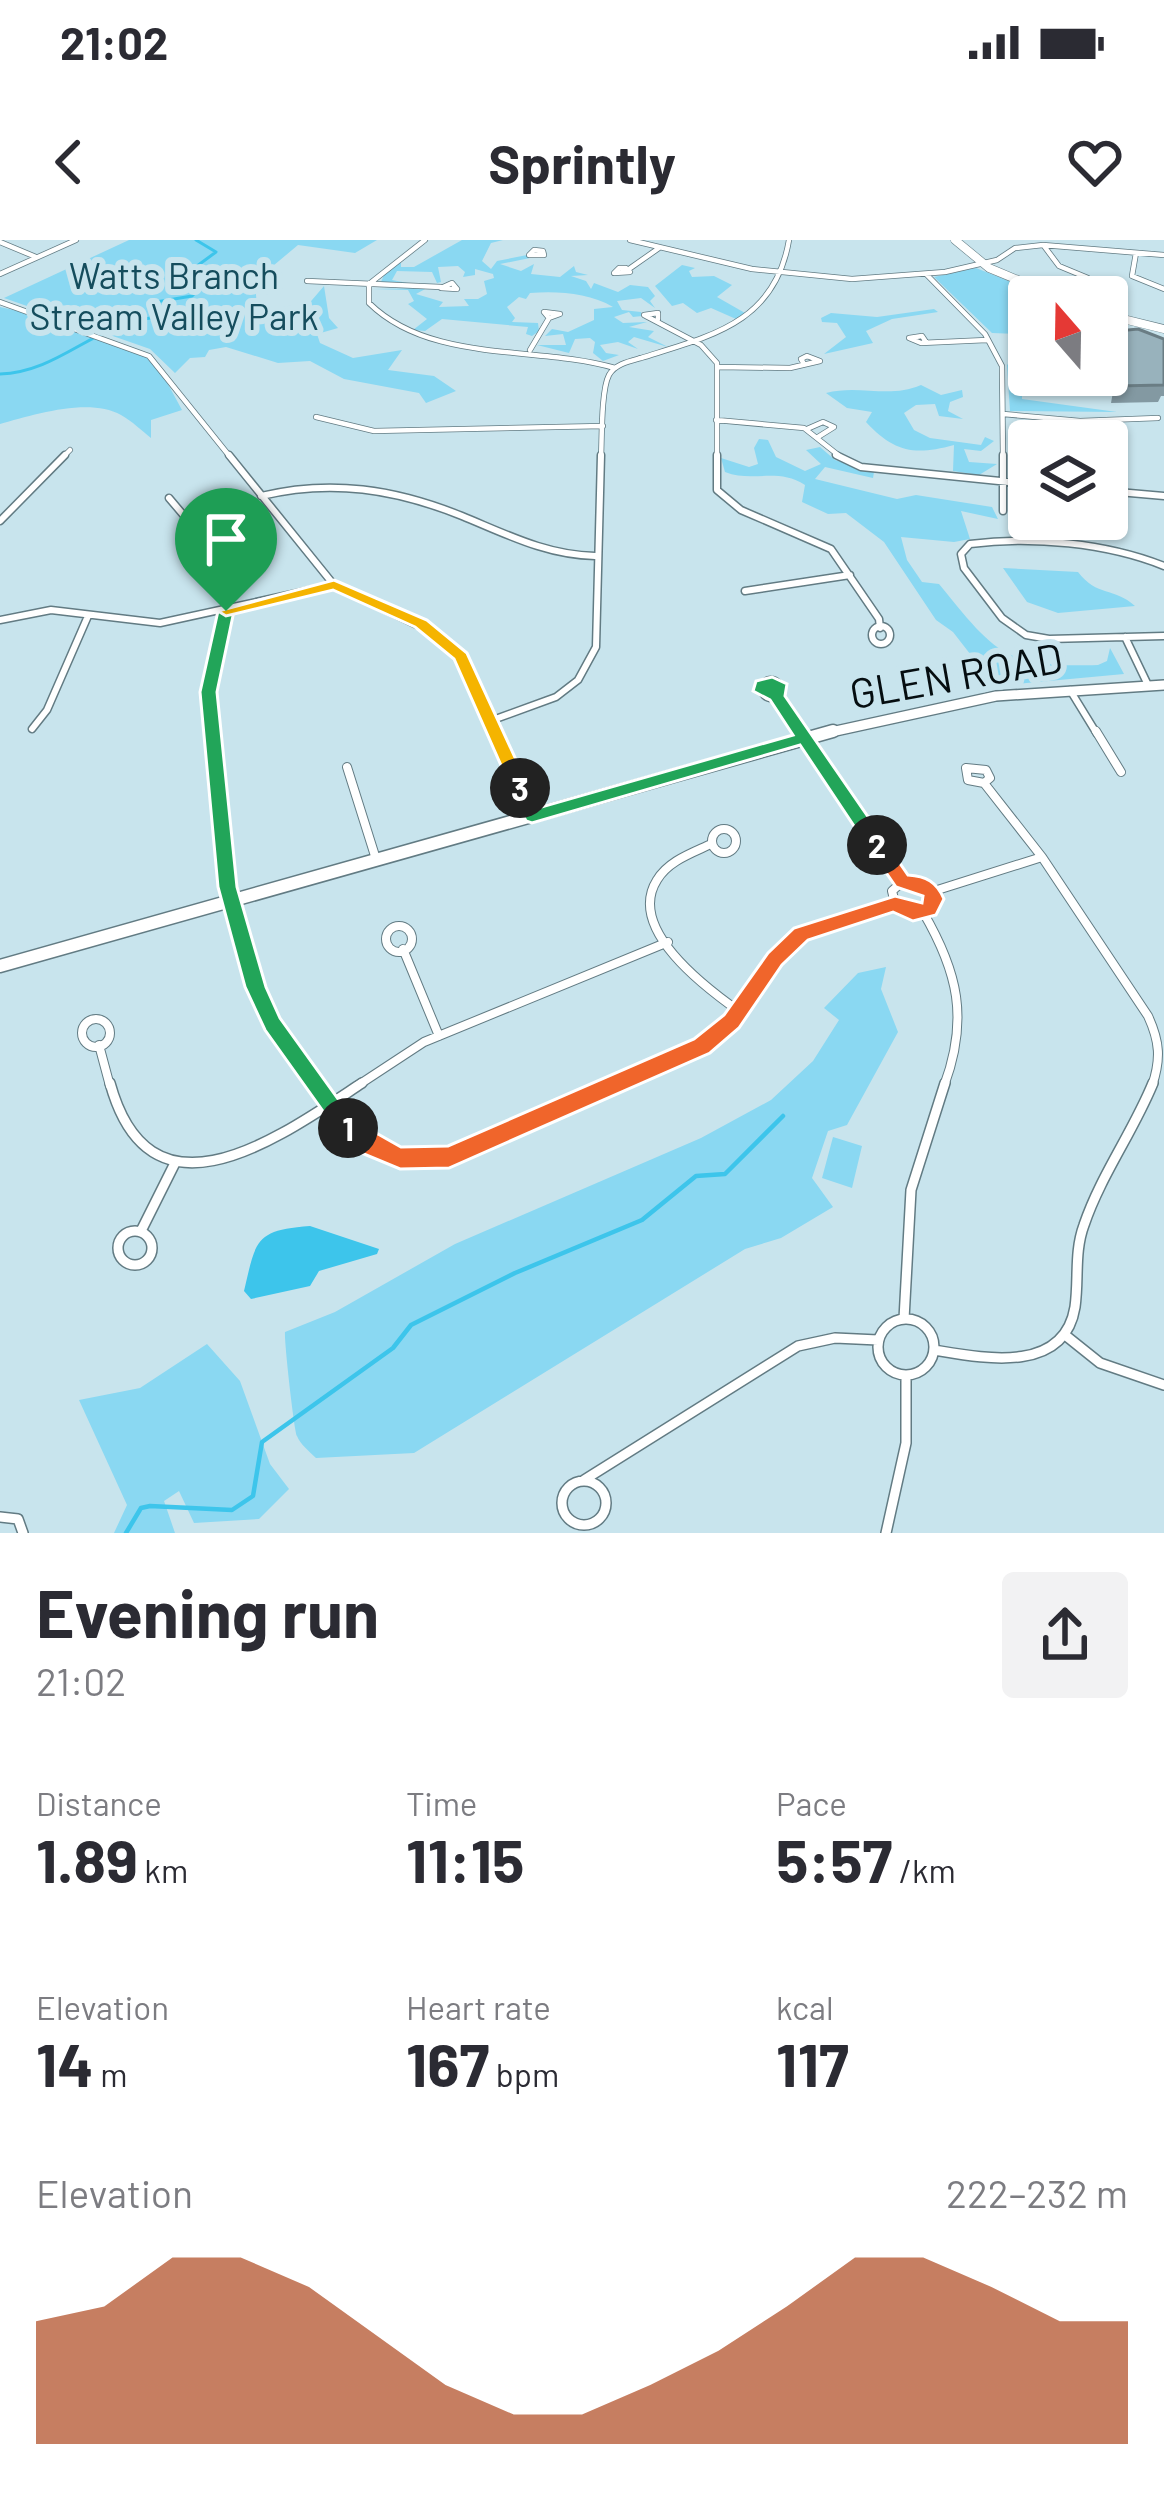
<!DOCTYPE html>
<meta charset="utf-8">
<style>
body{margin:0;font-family:Barlow,sans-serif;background:#f2f2f3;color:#2b2b33;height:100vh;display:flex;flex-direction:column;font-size:45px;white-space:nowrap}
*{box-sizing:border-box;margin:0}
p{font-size:39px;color:#7c7c81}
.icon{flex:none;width:66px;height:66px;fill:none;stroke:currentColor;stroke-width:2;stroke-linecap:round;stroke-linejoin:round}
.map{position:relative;height:1293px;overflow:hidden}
.side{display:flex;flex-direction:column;background:#fff;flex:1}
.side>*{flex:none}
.needle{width:78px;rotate:340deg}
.fabs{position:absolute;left:1008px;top:36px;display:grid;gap:24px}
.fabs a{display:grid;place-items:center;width:120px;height:120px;border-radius:12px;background:#fff;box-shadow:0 3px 9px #0004;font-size:60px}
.pin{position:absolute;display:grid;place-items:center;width:102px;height:102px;color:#fff;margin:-123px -51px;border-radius:50% 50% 50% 0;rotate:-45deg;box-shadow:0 0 12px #0007}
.pin .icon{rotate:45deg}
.km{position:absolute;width:60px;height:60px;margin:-30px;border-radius:50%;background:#222;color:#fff;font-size:33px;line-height:60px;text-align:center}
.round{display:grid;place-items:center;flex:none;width:126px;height:126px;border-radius:12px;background:#f2f2f3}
.head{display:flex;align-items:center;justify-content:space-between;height:204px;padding:0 36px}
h1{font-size:66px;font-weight:700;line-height:90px}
.metrics{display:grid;grid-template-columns:repeat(3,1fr);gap:18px;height:204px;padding:12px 36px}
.metrics div{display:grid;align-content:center}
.metrics b{font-size:60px;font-weight:700}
.metrics small{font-size:33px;font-weight:400}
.metrics p{font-size:33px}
.chart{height:336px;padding:24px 36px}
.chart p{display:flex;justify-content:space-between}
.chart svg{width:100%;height:216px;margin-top:12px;fill:#ae481f;opacity:.7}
.status{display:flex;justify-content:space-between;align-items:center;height:84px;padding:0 60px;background:#fff;direction:ltr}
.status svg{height:33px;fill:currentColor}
header{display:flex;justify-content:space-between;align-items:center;height:156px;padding:0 36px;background:#fff;font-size:54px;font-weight:700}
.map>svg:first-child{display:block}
.green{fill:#8ad8f2}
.water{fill:#3dc5eb}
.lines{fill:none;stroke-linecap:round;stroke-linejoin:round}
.stream-far1{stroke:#3dc5eb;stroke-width:3}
.stream{stroke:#3dc5eb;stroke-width:4.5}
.street-far3-casing{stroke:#627b83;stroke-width:6}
.street-far2-casing{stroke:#627b83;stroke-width:9}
.street-far1-casing{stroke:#627b83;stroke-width:10}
.street-casing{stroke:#627b83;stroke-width:12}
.secondary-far2-casing{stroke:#627b83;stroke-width:9}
.secondary-far1-casing{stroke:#627b83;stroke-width:12}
.secondary-casing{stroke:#627b83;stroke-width:15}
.street-far3{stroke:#fff;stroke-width:4.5}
.street-far2{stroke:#fff;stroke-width:6}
.street-far1{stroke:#fff;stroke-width:8}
.street{stroke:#fff;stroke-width:9}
.secondary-far2{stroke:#fff;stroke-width:8}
.secondary-far1{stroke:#fff;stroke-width:9}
.secondary{stroke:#fff;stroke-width:12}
.wall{fill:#8399a2}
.shaded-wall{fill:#6a7d84}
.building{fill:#98b2bc;stroke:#6a7d84;stroke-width:3}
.split-1{fill:#22a559;stroke:#fff;stroke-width:3}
.split-2{fill:#f0652b;stroke:#fff;stroke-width:3}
.split-3{fill:#22a559;stroke:#fff;stroke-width:3}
.split-4{fill:#f5b400;stroke:#fff;stroke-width:3}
.labels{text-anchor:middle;stroke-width:12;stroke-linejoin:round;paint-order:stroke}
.far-park-label{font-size:36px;fill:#154d5d;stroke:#c8e4ed}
.street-label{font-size:42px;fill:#050d10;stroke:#c8e4ed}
</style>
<div class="status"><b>21:02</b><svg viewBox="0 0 49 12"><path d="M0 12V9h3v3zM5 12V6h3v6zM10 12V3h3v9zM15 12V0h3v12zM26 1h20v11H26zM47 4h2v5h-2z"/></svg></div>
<header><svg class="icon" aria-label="back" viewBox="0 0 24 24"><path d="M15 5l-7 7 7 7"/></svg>Sprintly<svg class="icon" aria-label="heart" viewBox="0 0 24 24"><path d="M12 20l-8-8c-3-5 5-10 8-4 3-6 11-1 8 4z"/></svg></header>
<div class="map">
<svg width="1164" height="1293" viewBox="0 0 1164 1293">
<rect width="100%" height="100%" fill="#c8e4ed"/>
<path class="green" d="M129,0H377L355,13L298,5L255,41L258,82L294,81L324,46L329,78L338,88L317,94L320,103L353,118L402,110L388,130L434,136L456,151L426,163L419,153L344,139L310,121L278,123L226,107L209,110L205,117L190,118L175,133L150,109L4,58Z
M462,0H503L491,3L482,21L491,29L497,21L527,15L530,18L500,24L521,31L534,24L531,34L560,37L574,26L576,32L588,35L571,36L586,41L591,49L594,43L618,52L630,45L648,47L655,56L650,61L655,68L641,58L617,61L622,70L641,72L642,76L633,77L629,72L614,77L623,83L647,82L629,87L654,91L648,97L668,107L634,97L628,102L638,109L618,102L600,105L606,113L619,115L603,121L593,113L595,102L590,98L575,99L569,113L537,105H566L563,94L545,96L552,89L568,92L594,80V69L613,67C589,53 559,51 530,53L526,59L519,57L507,67L515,78L512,82L538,83L539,91L532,96L526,94L528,87L442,79L425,91L413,90L427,79L408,64L414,61L408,50L373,49L427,48L416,54L443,62L439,67L469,66L464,59H478L487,54L484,41L494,38L493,34L475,29V35L463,37L465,32L458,26L438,27L441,42L437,43L432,32L397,31L392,40L418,45L381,42L387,28L401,22V27H414Z
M682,25L695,28L689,31L692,37L714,36L732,45L717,57L745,73L736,79L711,68L697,73L683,63L672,66L655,46Z
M976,28L1049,57H1029L1028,125L1022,129V159L1117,172L1010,171L1007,125L1016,117L1019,94L992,93L934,37Z
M0,67L41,76L141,112L156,122L182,170L151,180V198C142,191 132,181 121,175C89,157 33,175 0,184Z
M934,69L938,72L892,79L866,91L873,103L824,114L846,97L837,83L822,82L821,78L831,73L877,77Z
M921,145L941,155L962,150L963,157L950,162L948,171L963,179L939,176L935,164L916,165L904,173L914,190L930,198L981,205L985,197L994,201L981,211L964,209L969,222L997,224L979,235L953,231L954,205C914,216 894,212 866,182L872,172L847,168L826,153C859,144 889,159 921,145Z
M759,199L768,200L776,217L805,231L821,224L806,210L820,207L835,220L874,232L873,238L825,227L815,239L897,259L916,255L992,267L998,279L961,271L970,299L954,302L901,297L907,320L922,342L939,344C996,414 1005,428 1098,425L1107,421L1110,408L1124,434L995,446L953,392L936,380L884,302L846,273L828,274L802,262L805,245C777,227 753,243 725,232L721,218L749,227L758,224L754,208Z
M1003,328L1078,332C1097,357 1114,347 1135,366L1058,373L1027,362Z
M886,727L881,749L898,792L847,885L828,891L812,938L833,967L781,998L745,1009L414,1213L316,1218C310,1212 300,1204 297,1196C294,1189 284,1100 285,1092L335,1072L455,1004L701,898L771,860L813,821L839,780L824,768L858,733Z
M833,897L862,906L852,948L822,938Z
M207,1104L240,1141L270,1224L289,1249L259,1279L194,1283L179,1251L164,1261L175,1293H114L127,1265L79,1160L140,1148Z"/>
<path class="water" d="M310,986L379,1009L377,1014L319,1031L310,1046L251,1059L244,1051C256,1001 254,990 310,986Z"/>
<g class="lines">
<path class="stream-far1" d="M0,134C59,132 94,84 151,78L150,63L192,56L195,53L182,37L216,12L196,0"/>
<path class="stream" d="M126,1293L141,1268L150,1266L232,1270L253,1256L262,1202L393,1108L411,1085L515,1033L642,980L696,936L725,934L783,876"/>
<g class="street-far3-casing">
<path id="street-far3" d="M425,0L369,44V63C431,124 536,105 615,128
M630,0L752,29L852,39L945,32L997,20L1015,8L1043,5L1164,15
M0,2L36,17
M1044,6L1059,26L1088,38
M534,10L543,11L544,15H529Z
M1136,13L1132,36L1164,49
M619,28H626L630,32L614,33Z
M629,29L659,8
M0,34L76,0
M927,35L985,94L1002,126L1003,218
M307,41L441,47
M452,43L457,49L441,48Z
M0,62L149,116L231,218
M544,72L560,74L549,78Z
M658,79V73L644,75L701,105L717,123V218
M926,102L922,96L909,98L921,103L987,100
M530,110L549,78
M718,127L790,128L820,121L807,116L801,119L804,124
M1003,174L1080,181L1158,178
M316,177L374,191L603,186
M716,180L804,188L842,218
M807,189L823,182L834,187L818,197
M62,218L70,210
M601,218C602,199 601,150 609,135C615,124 630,121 641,118C711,96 775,83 789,0"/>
</g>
<g class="street-far2-casing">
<path id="street-far2" d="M229,215L334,345L442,397L470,433L497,494
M717,215V250L741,270L831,309L879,379L880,388
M836,215L861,227L1029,244
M1003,215V271
M1107,251L1164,256
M261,256C331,239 395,249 462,276C506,294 546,315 595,316
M169,258L224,323L230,342L208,452L212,494
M0,281L65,215
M1164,326C1107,303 1031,296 970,304L961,314L964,328L1002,378L1026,395L1049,399L1164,396
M745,351L850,335
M0,380L51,370L160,383L334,345
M872 395a9 9 0 1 1 18 0a9 9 0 1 1-18 0Z
M1125,397L1148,445
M762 449a9 9 0 1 1 18 0a9 9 0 1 1-18 0Z
M1070,450L1097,494
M776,456L802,494
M490,481L556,457L578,440L596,407L601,215
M32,489L47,470L88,376"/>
</g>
<g class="street-far1-casing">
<path id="street-far1" d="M212,491C225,623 232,737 316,846
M495,491L532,575
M800,491L902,642
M1096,491L1121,532
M347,527L376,619
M966,528L986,530L990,538L984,543L968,540Z
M984,543L1042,617L1148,776C1160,802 1161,819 1152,846
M712 601a12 12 0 1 1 24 0a12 12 0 1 1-24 0Z
M711,604C692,613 668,621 657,640C626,689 706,748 740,772
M902,642L919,643L931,652L933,665L923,672
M902,642L892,651L895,663L908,672H923
M931,652L1042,617
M923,672C958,732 969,779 944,846
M386 699a13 13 0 1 1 26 0a13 13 0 1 1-26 0Z
M403,709L439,796
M82 793a14 14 0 1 1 28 0a14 14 0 1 1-28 0Z
M99,805L110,846
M357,846L424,802L668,702
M613,846L676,819L732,782L790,702L814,688L895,663"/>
</g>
<g class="street-casing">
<path id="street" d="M110,843C151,992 281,896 362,843
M314,843C330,864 346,892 369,905C441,945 552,873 620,843
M118 1008a17 17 0 1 1 34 0a17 17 0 1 1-34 0Z
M141,991L175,923
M904,1079L911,950L945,843
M878 1107a28 28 0 1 1 56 0a28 28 0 1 1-56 0Z
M1065,1095L1100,1123L1164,1145
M934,1110C982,1118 1064,1135 1075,1067C1079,1039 1074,1012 1084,985C1101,935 1133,892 1153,843
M584,1240L798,1106L835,1098L878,1100
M562 1263a22 22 0 1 1 44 0a22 22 0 1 1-44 0Z
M0,1277L18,1279L23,1293
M886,1293L906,1203V1135"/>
</g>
<g class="secondary-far2-casing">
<path id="secondary-far2" d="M955,0L989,28L1059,57
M1107,75L1164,89"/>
</g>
<g class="secondary-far1-casing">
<path id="secondary-far1" d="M822,494L996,456L1164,445"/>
</g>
<g class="secondary-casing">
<path id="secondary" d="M0,726L833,491"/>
</g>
<use href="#street-far3" class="street-far3"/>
<use href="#street-far2" class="street-far2"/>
<use href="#street-far1" class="street-far1"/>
<use href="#street" class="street"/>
<use href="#secondary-far2" class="secondary-far2"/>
<use href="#secondary-far1" class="secondary-far1"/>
<use href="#secondary" class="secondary"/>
</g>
<path class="wall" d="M1107,92L1164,99V156H1161L1158,162L1111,163L1118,123L1107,125Z"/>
<path class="shaded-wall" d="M1124,107L1118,123L1107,125L1112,109Z"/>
<path class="building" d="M1138,89L1164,99V145L1117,146L1124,107L1112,109L1107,105V92Z"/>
<path class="split-1" d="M226,366L234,371L217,452L237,647L266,747L280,778L359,888L348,898L340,895L265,790L245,747L218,647L200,452L218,371Z"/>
<path class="split-2" d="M877,598L884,600L908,635C926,636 937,642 944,659L936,675L913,681L893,672L808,700L782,725L739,788L710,813L449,928L400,929L359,912L337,888L348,877L401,907L448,906L694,799L724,775L768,713L794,688L895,656L922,663L923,656L896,647L867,605Z"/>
<path class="split-3" d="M772,437L787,444L785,456L884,600V610H870L800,505L532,583L526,581L511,548L513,543H526L538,568L793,495L770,460L753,451L756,441Z"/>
<path class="split-4" d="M334,340L427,380L467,413L529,548L526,552H513L511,548L454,419L415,387L333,350L226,376L218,371Z"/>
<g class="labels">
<g class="far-park-label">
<text x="174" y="49">Watts Branch<tspan x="174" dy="41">Stream Valley Park</tspan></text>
</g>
<g class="street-label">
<text transform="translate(956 436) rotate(-10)" y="15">GLEN ROAD</text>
</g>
</g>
</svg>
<div class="fabs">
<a><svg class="needle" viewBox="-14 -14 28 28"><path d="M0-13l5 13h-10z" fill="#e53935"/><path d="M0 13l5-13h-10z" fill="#7c7c81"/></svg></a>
<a><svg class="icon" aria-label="layers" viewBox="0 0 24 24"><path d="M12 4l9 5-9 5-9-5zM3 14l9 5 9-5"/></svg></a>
</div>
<div class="pin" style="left:226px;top:371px;background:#1e9e55"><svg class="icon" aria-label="arrive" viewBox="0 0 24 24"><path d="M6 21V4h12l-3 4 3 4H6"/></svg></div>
<b class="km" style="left:348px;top:888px">1</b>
<b class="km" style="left:877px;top:605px">2</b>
<b class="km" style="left:520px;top:548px">3</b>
</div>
<section class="side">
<div class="head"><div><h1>Evening run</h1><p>21:02</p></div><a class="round"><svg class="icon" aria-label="share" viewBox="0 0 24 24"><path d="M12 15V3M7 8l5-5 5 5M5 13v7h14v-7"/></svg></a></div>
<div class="metrics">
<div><p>Distance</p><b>1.89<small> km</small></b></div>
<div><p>Time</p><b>11:15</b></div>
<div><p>Pace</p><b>5:57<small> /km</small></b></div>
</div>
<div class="metrics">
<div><p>Elevation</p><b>14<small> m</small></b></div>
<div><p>Heart rate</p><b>167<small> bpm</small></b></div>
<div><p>kcal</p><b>117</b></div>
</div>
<div class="chart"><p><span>Elevation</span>222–232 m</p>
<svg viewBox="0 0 160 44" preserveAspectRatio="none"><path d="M0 44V19L10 16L20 6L30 6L40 12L50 22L60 32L70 38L80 38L90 32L100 25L110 16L120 6L130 6L140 12L150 19L160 19V44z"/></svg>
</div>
</section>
